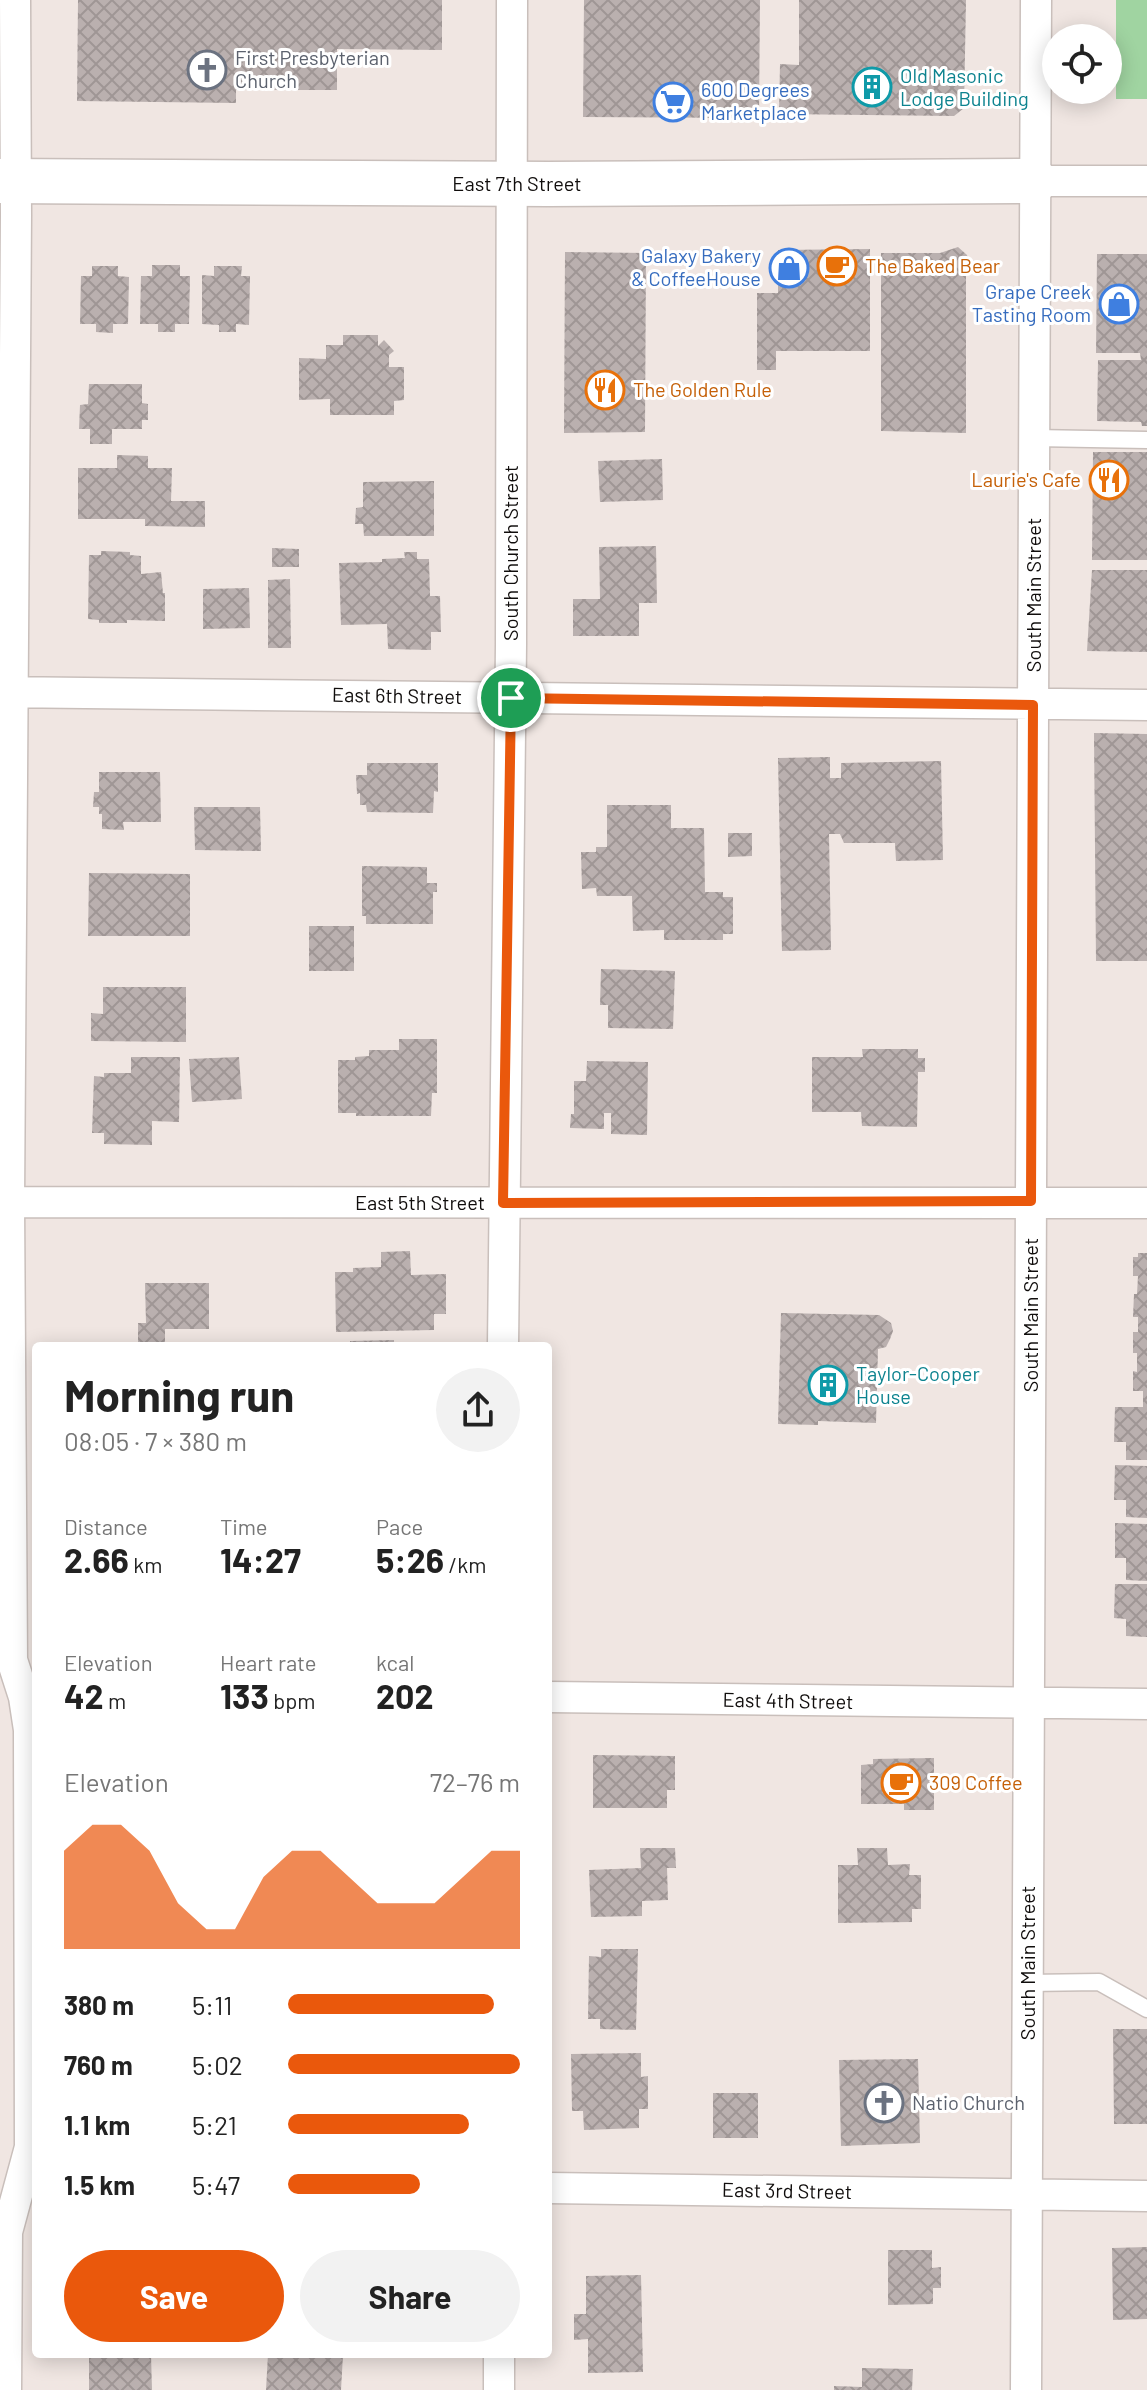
<!DOCTYPE html>
<meta charset="utf-8">
<style>
body{margin:0;font-family:Barlow,sans-serif;background:#f2f2f2;color:#222;height:100vh;display:flex;flex-direction:column;font-size:30px;white-space:nowrap}
*{box-sizing:border-box;margin:0}
p{font-size:26px;color:#767676}
.icon{flex:none;width:44px;height:44px;fill:none;stroke:currentColor;stroke-width:2;stroke-linecap:round;stroke-linejoin:round}
.map{position:relative;flex:1;overflow:hidden}
.side{position:absolute;left:32px;top:1342px;width:520px;height:1016px;display:flex;flex-direction:column;background:#fff;border-radius:8px;box-shadow:0 4px 20px #0003}
.side>*{flex:none}
.buttons{position:absolute;left:1042px;top:24px;display:grid;gap:16px}
.buttons a{display:grid;place-items:center;width:80px;height:80px;border-radius:50%;background:#fff;box-shadow:0 4px 20px #0003;font-size:40px}
.pin{position:absolute;display:grid;place-items:center;width:68px;height:68px;color:#fff;margin:-34px;border:4px solid #fff;border-radius:50%;box-shadow:0 2px 8px #0007}
.round{display:grid;place-items:center;flex:none;width:84px;height:84px;border-radius:42px;background:#f2f2f2}
.headline{display:flex;align-items:center;justify-content:space-between;height:136px;padding:0 32px}
h1{font-size:44px;font-weight:700;line-height:60px}
.figures{display:grid;grid-template-columns:repeat(3,1fr);gap:12px;height:136px;padding:8px 32px}
.figures div{display:grid;align-content:center}
.figures b{font-size:34px;font-weight:700}
.figures small{font-size:22px;font-weight:400}
.figures p{font-size:22px}
.chart{height:224px;padding:16px 32px}
.chart p{display:flex;justify-content:space-between}
.chart svg{width:100%;height:144px;margin-top:8px;fill:#ea580c;opacity:.7}
.button{display:flex;gap:16px;margin-top:auto;padding:16px 32px}
.button a{flex:1;height:92px;border-radius:48px;background:#ea580c;color:#fff;font-size:32px;font-weight:700;line-height:92px;text-align:center}
.button a+a{background:#f2f2f2;color:#222}
ul{padding:0 32px;list-style:none;font-size:26px}
li{display:grid;grid-template-columns:128px 96px 1fr;align-items:center;height:60px}
li i{height:20px;border-radius:10px;background:#ea580c}
.map>svg:first-child{display:block}
.grass{fill:#a0d4a1}
.building{fill:url(#building-cross-hatch)}
.lines{fill:none;stroke-linecap:round;stroke-linejoin:round}
.lane-casing{stroke:#c9bfbb;stroke-width:19}
.street-casing{stroke:#c9bfbb;stroke-width:33}
.secondary-casing{stroke:#c9bfbb;stroke-width:47}
.lane{stroke:#fff;stroke-width:16}
.street{stroke:#fff;stroke-width:30}
.secondary{stroke:#fff;stroke-width:44}
.route-casing{stroke:#fff;stroke-width:16}
.route{stroke:#ea580c;stroke-width:10}
.labels{text-anchor:middle;stroke-width:6;stroke-linejoin:round;paint-order:stroke}
.worship-label{font-size:20px;fill:#5b616d;stroke:#fff;text-anchor:start}
.culture-label{font-size:20px;fill:#0d838f;stroke:#fff;text-anchor:start}
.shop-label{font-size:20px;fill:#366cbe;stroke:#fff;text-anchor:end}
.street-label{font-size:20px;fill:#100d0c;stroke:#fff}
.food-label{font-size:20px;fill:#c56008;stroke:#fff;text-anchor:start}
</style>
<div class="map">
<svg width="1147" height="2390" viewBox="0 0 1147 2390">
<defs>
<pattern id="building-cross-hatch" width="8" height="8" patternUnits="userSpaceOnUse" patternTransform="scale(2)"><rect width="8" height="8" fill="#bab0af"/><path d="M0 0l8 8M0 8l8-8" fill="none" stroke="#9f9695"/></pattern>
</defs>
<rect width="100%" height="100%" fill="#f0e6e2"/>
<path class="grass" d="M1116,0H1147V99H1116Z"/>
<path class="building" d="M78,0H442V50L337,49V90H236V103L77,101Z
M584,0H760L759,118L583,117Z
M799,0H966L964,108L954,116L779,114L780,64L799,65Z
M958,247L967,255L969,262L966,271V433L881,431V253H940Z
M870,249V351H776V370H757V293H778V250Z
M565,252L646,253L645,432L564,433Z
M1097,254H1147V426H1142L1141,422L1097,421L1098,360H1141L1140,353H1096Z
M152,265H180V276H190L189,324H175V332H158V324H140L141,276H152Z
M92,266H118V276L129,277L128,324H113V333L96,332V324H80L81,276H92Z
M214,266H242L241,276H250L249,325L236,324V332H219V325L202,324V275L214,276Z
M343,335H378V346L384,340L394,351L389,355V367H404V400L394,401V415H330V399L299,400V358L326,359V345H343Z
M89,384H142V403L148,404V420H142V429H112V444H90V429H79L80,405L88,404Z
M1093,452H1147V560H1092Z
M117,455L148,456V468H172L171,501H205V527L145,526V519H78V468H117Z
M662,459L663,500L600,502L598,461Z
M434,481V536H364L363,524H355L356,508L363,507V482Z
M656,546L657,603H639V636H573V599H600L599,547Z
M272,548L299,549V567H272Z
M101,551L130,552V555L141,556V574L161,572L163,593H165V621L127,620V623H99V620L88,619L89,555H101Z
M404,552H417V559H429L430,596H440L441,632H431V650L388,649L387,624L341,625L339,563L382,562V559L405,558Z
M1092,570H1147V652L1087,651Z
M290,579L291,648H268V580Z
M249,588L250,628L203,629V589Z
M1094,733L1147,734V961H1096Z
M830,757V778H841V763L941,761L943,860L896,861L895,843H844L840,834H829L831,950L782,951L778,758Z
M367,763H438V792L434,791L433,813L367,812L366,805H360V793L357,794L356,775H367Z
M99,772H160L161,822H123L124,830L102,829V814H99V807H93L94,792H99Z
M607,805H671V828H704L705,892H723V897H733V934H723V940H664V930L633,931L632,896H597L596,888L582,889L581,852H596V847H607Z
M194,807H260L261,851L195,850Z
M728,833H752V856L728,857Z
M362,866L427,867V883H437V892H433V924H366V916H362Z
M89,873L190,874V936H88Z
M309,926H354V971H309Z
M601,969L675,971L673,1029L608,1028V1005H600Z
M103,987H186V1042L91,1041V1013L103,1014Z
M399,1039H437V1093H432L431,1116H356V1113H338V1060H355V1057L369,1056V1050H399Z
M862,1049H918V1058H925V1072H918L917,1127L862,1126L861,1112H812V1057H863Z
M131,1057H180L179,1122L152,1121V1145L104,1144V1133H92L94,1076L104,1077V1073H131Z
M239,1057L242,1099L192,1102L189,1059Z
M587,1061L648,1062L647,1135L611,1134V1113H604V1129L570,1128L571,1114H574V1081H586Z
M410,1251L411,1275L446,1274V1314H434V1330L336,1332L335,1272H353V1268L381,1267V1252Z
M1138,1253H1147V1460H1126V1442H1114L1115,1407H1143V1391H1133V1371L1137,1372V1353H1133V1332H1138V1317H1133L1134,1294H1137L1138,1276H1133V1257H1138Z
M145,1283H209V1329H165V1346H138V1323H146Z
M781,1313L879,1315L891,1323L893,1331L890,1339L886,1347L878,1349L876,1423L818,1421V1425L778,1424Z
M394,1340V1346H350V1341Z
M1115,1465L1147,1466V1518L1126,1517V1500H1114Z
M1115,1523L1147,1524V1581L1126,1580V1558H1115Z
M1115,1584H1147V1637L1126,1636V1619L1114,1618Z
M593,1755L675,1756V1790H667V1808H593Z
M934,1758V1810H904V1804H861V1765L873,1764V1759Z
M640,1848H675L676,1868H667L668,1900L642,1901V1916L591,1917L589,1870L641,1868Z
M857,1848H887L888,1865L910,1864L909,1875H921V1909H912V1922L838,1923V1865H858Z
M601,1949H638L636,2030L600,2029V2019H588L589,1956L601,1957Z
M1113,2029H1147V2124H1114Z
M641,2053V2077L648,2076V2109H639V2128L584,2130L583,2111H572L571,2054Z
M918,2059L920,2143L841,2146L839,2060Z
M713,2093H758V2138H713Z
M1147,2247V2319L1113,2320L1112,2248Z
M888,2250H932V2268L941,2267V2288H933V2304L888,2305Z
M641,2275L643,2372L588,2373V2339L574,2340V2314H586V2276Z
M89,2354H151L152,2390H89Z
M268,2354L343,2355L341,2390H266Z
M862,2368L913,2369L912,2390H834V2386L862,2387Z"/>
<g class="lines">
<g class="lane-casing">
<path id="lane" d="M1034,438L1147,440
M1028,1983L1099,1982L1147,2009"/>
</g>
<g class="street-casing">
<path id="street" d="M1035,181H1147
M0,692L1147,705
M0,1202L1147,1203
M503,1346L511,645L512,0
M548,1697L1147,1704
M548,2188L1147,2196
M6,2390L7,2232L30,2147L29,1730L24,1697L12,1660L9,1202L16,215L15,0
M499,2390V2354
M1026,2390L1036,0"/>
</g>
<g class="secondary-casing">
<path id="secondary" d="M0,181L548,184L1035,181"/>
</g>
<use href="#lane" class="lane"/>
<use href="#street" class="street"/>
<use href="#secondary" class="secondary"/>
</g>
<g class="lines">
<g class="route-casing">
<path id="route" d="M511,698L1033,705L1031,1201L503,1203Z"/>
</g>
<use href="#route" class="route"/>
</g>
<defs>
<g id="church-ring" transform="scale(2)"><circle r="9.5" fill="#fff" stroke="#6b7280" stroke-width="1.5"/><path d="M-1.2-6h2.4v3.5h3.3v2.4h-3.3V6h-2.4V-.1h-3.3v-2.4h3.3Z" fill="#6b7280"/></g>
<g id="building-ring" transform="scale(2)"><circle r="9.5" fill="#fff" stroke="#0f9aa8" stroke-width="1.5"/><path d="M-4-6H4V6H1V3H-1V6H-4ZM-2.5-4.3h1.7v1.8h-1.7ZM.8-4.3h1.7v1.8H.8ZM-2.5-1h1.7V.8h-1.7ZM.8-1h1.7V.8H.8Z" fill="#0f9aa8"/></g>
<g id="supermarket-ring" transform="scale(2)"><circle r="9.5" fill="#fff" stroke="#3f7fe0" stroke-width="1.5"/><path d="M-6-5.5h2.5l.6 2H6L4.5 2H-2.5L-4.4-4H-6ZM-1.5 3.2a1.3 1.3 0 1 0 .1 0ZM3 3.2a1.3 1.3 0 1 0 .1 0Z" fill="#3f7fe0"/></g>
<g id="cafe-ring" transform="scale(2)"><circle r="9.5" fill="#fff" stroke="#e8710a" stroke-width="1.5"/><path d="M-5.5-4.5H6V0H3Q3 3.5 0 3.5H-2.5Q-5.5 3.5-5.5 0ZM3-3.2v2h1.7v-2ZM-6 4.5H4V6H-6Z" fill="#e8710a"/></g>
<g id="shop-ring" transform="scale(2)"><circle r="9.5" fill="#fff" stroke="#3f7fe0" stroke-width="1.5"/><path d="M-5-2.5h2.3a2.7 3.5 0 0 1 5.4 0H5L5.5 6h-11ZM-1.5-2.5h3a1.5 2.3 0 0 0-3 0Z" fill="#3f7fe0"/></g>
<g id="restaurant-ring" transform="scale(2)"><circle r="9.5" fill="#fff" stroke="#e8710a" stroke-width="1.5"/><path d="M-5-6h1v4h1v-4h1v4h1v-4h1v5L-1.5 .5V6h-2V.5L-5-1ZM5-6V6H3V1.5H1.5Q1.5-4 5-6Z" fill="#e8710a"/></g>
</defs>
<g fill-rule="evenodd">
<use href="#church-ring" x="207" y="70"/>
<use href="#building-ring" x="872" y="87"/>
<use href="#supermarket-ring" x="673" y="102"/>
<use href="#cafe-ring" x="837" y="266"/>
<use href="#shop-ring" x="789" y="268"/>
<use href="#shop-ring" x="1119" y="304"/>
<use href="#restaurant-ring" x="605" y="390"/>
<use href="#restaurant-ring" x="1109" y="480"/>
<use href="#building-ring" x="828" y="1385"/>
<use href="#cafe-ring" x="901" y="1783"/>
<use href="#church-ring" x="884" y="2103"/>
</g>
<g class="labels">
<g class="worship-label">
<text x="235" y="65">First Presbyterian<tspan x="235" dy="23">Church</tspan></text>
<text x="912" y="2110">Natio Church</text>
</g>
<g class="culture-label">
<text x="900" y="83">Old Masonic<tspan x="900" dy="23">Lodge Building</tspan></text>
<text x="856" y="1381">Taylor-Cooper<tspan x="856" dy="23">House</tspan></text>
</g>
<g class="shop-label">
<text x="701" y="97" text-anchor="start">600 Degrees<tspan x="701" dy="23">Marketplace</tspan></text>
<text x="761" y="263">Galaxy Bakery<tspan x="761" dy="23">&amp; CoffeeHouse</tspan></text>
<text x="1091" y="299">Grape Creek<tspan x="1091" dy="23">Tasting Room</tspan></text>
</g>
<g class="street-label">
<text x="517" y="191">East 7th Street</text>
<text transform="translate(511 553) rotate(-90)" y="7">South Church Street</text>
<text transform="translate(1034 595) rotate(-90)" y="7">South Main Street</text>
<text transform="translate(397 696) rotate(1)" y="7">East 6th Street</text>
<text x="420" y="1210">East 5th Street</text>
<text transform="translate(1031 1315) rotate(-90)" y="7">South Main Street</text>
<text transform="translate(788 1701) rotate(1)" y="7">East 4th Street</text>
<text transform="translate(1028 1963) rotate(-90)" y="7">South Main Street</text>
<text transform="translate(787 2191) rotate(1)" y="7">East 3rd Street</text>
</g>
<g class="food-label">
<text x="865" y="273">The Baked Bear</text>
<text x="633" y="397">The Golden Rule</text>
<text x="1081" y="487" text-anchor="end">Laurie's Cafe</text>
<text x="929" y="1790">309 Coffee</text>
</g>
</g>
</svg>
<div class="buttons">
<a><svg class="icon" aria-label="locate" viewBox="0 0 24 24"><circle cx="12" cy="12" r="6"/><path d="M12 2v4M12 18v4M2 12h4M18 12h4"/></svg></a>
</div>
<div class="pin" style="left:511px;top:698px;background:#1e9e55"><svg class="icon" aria-label="arrive" viewBox="0 0 24 24"><path d="M6 21V4h12l-3 4 3 4H6"/></svg></div>
<section class="side">
<div class="headline"><div><h1>Morning run</h1><p>08:05 · 7 × 380 m</p></div><a class="round"><svg class="icon" aria-label="share" viewBox="0 0 24 24"><path d="M12 15V3M7 8l5-5 5 5M5 13v7h14v-7"/></svg></a></div>
<div class="figures">
<div><p>Distance</p><b>2.66<small> km</small></b></div>
<div><p>Time</p><b>14:27</b></div>
<div><p>Pace</p><b>5:26<small> /km</small></b></div>
</div>
<div class="figures">
<div><p>Elevation</p><b>42<small> m</small></b></div>
<div><p>Heart rate</p><b>133<small> bpm</small></b></div>
<div><p>kcal</p><b>202</b></div>
</div>
<div class="chart"><p><span>Elevation</span>72–76 m</p>
<svg viewBox="0 0 160 44" preserveAspectRatio="none"><path d="M0 44V14L10 6L20 6L30 14L40 30L50 38L60 38L70 22L80 14L90 14L100 22L110 30L120 30L130 30L140 22L150 14L160 14V44z"/></svg>
</div>
<ul>
<li><b>380 m</b>5:11<i style="width:89%"></i></li>
<li><b>760 m</b>5:02<i style="width:100%"></i></li>
<li><b>1.1 km</b>5:21<i style="width:78%"></i></li>
<li><b>1.5 km</b>5:47<i style="width:57%"></i></li>
</ul>
<div class="button"><a>Save</a><a>Share</a></div>
</section>
</div>
